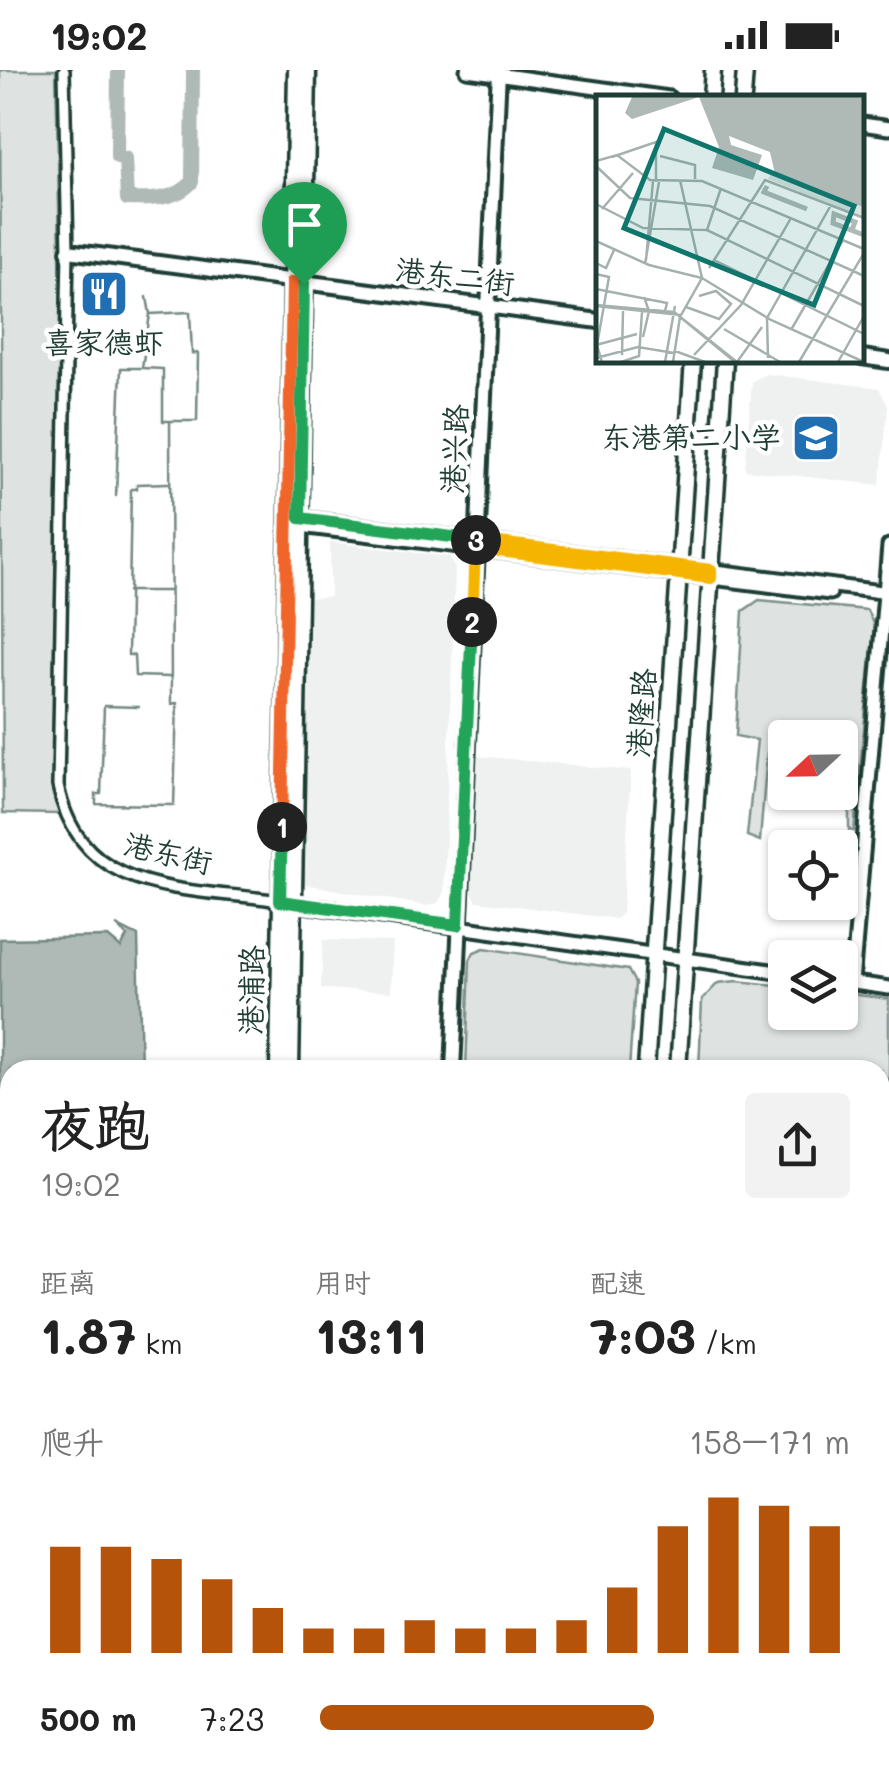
<!DOCTYPE html>
<html lang="zh">
<meta charset="utf-8">
<style>
body{margin:0;font-family:Mali,"LXGW WenKai TC",sans-serif;background:#f2f2f2;color:#222;height:100vh;display:flex;flex-direction:column;font-size:38px;white-space:nowrap}
*{box-sizing:border-box;margin:0}
p{font-size:32px;color:#767676}
.icon{flex:none;width:55px;height:55px;fill:none;stroke:currentColor;stroke-width:2;stroke-linecap:round;stroke-linejoin:round}
.map{position:relative;flex:1;overflow:hidden}
.side{position:absolute;left:0px;top:990px;width:890px;height:715px;display:flex;flex-direction:column;background:#fff;border-radius:30px 30px 0 0;box-shadow:0 2px 8px #0004}
.side>*{flex:none}
.needle{width:65px;rotate:248deg}
.fabs{position:absolute;left:768px;top:650px;display:grid;gap:20px}
.fabs a{display:grid;place-items:center;width:90px;height:90px;border-radius:10px;background:#fff;box-shadow:0 2px 8px #0004;font-size:50px}
.pin{position:absolute;display:grid;place-items:center;width:85px;height:85px;color:#fff;margin:-102px -42px;border-radius:50% 50% 50% 0;rotate:-45deg;box-shadow:0 0 10px #0007}
.pin .icon{rotate:45deg}
.km{position:absolute;width:50px;height:50px;margin:-25px;border-radius:50%;background:#222;color:#fff;font-size:28px;line-height:50px;text-align:center}
.round{display:grid;place-items:center;flex:none;width:105px;height:105px;border-radius:10px;background:#f2f2f2}
.overview{display:flex;align-items:center;justify-content:space-between;height:170px;padding:0 40px}
h1{font-size:55px;font-weight:800;line-height:75px}
.metrics{display:grid;grid-template-columns:repeat(3,1fr);gap:15px;height:170px;padding:10px 40px}
.metrics div{display:grid;align-content:center}
.metrics b{font-size:50px;font-weight:800}
.metrics small{font-size:28px;font-weight:400}
.metrics p{font-size:28px}
.chart{height:280px;padding:20px 40px}
.chart p{display:flex;justify-content:space-between}
.chart svg{width:100%;height:180px;margin-top:10px;stroke:#b45309;stroke-width:6}
ul{padding:0 40px;list-style:none;font-size:32px}
li{display:grid;grid-template-columns:160px 120px 1fr;align-items:center;height:75px}
li i{height:25px;border-radius:12px;background:#b45309}
.status{display:flex;justify-content:space-between;align-items:center;height:70px;padding:0 50px;background:#fff;direction:ltr}
.status svg{height:28px;fill:currentColor}
.map>svg:first-child{display:block}
.built{fill:#eef1f0}
.green{fill:#dee3e2;stroke:#7e908b;stroke-width:2.5}
.water{fill:#afbab7;stroke:#758883;stroke-width:2.5}
.lines{fill:none;stroke-linecap:round;stroke-linejoin:round}
.stream{stroke:#758883;stroke-width:2.5}
.river{stroke:#afbab7;stroke-width:14}
.minor-casing{stroke:#1f3d34;stroke-width:16}
.tertiary-casing{stroke:#1f3d34;stroke-width:19}
.secondary-casing{stroke:#1f3d34;stroke-width:20}
.primary-casing{stroke:#1f3d34;stroke-width:21}
.minor{stroke:#fff;stroke-width:9}
.tertiary{stroke:#fff;stroke-width:11}
.secondary{stroke:#fff;stroke-width:12}
.primary{stroke:#fff;stroke-width:14}
.split-1-casing{stroke:#fff;stroke-width:20}
.split-2-casing{stroke:#fff;stroke-width:20}
.split-3-casing{stroke:#fff;stroke-width:20}
.split-4-casing{stroke:#fff;stroke-width:20}
.split-1{stroke:#f0652b;stroke-width:12}
.split-2{stroke:#22a559;stroke-width:12}
.split-3{stroke:#f5b400;stroke-width:12}
.split-4{stroke:#22a559;stroke-width:12}
.labels{text-anchor:middle;stroke-width:9;stroke-linejoin:round;paint-order:stroke}
.street-label{font-size:30px;fill:#1f3d34;stroke:#fff}
.poi-label{font-size:30px;fill:#1f3d34;stroke:#fff}
.inset-river{fill:none;stroke:#afbab7;stroke-width:5}
.inset-road{fill:none;stroke:#a5b1ae;stroke-width:2.5}
.view{fill:#0f766e;fill-opacity:0.15;stroke:#0f766e;stroke-width:5}
.inset-edge{fill:none;stroke:#1f3d34;stroke-width:5}
</style>
<div class="status"><b>19:02</b><svg viewBox="0 0 49 12"><path d="M0 12V9h3v3zM5 12V6h3v6zM10 12V3h3v9zM15 12V0h3v12zM26 1h20v11H26zM47 4h2v5h-2z"/></svg></div>
<div class="map">
<svg width="889" height="1705" viewBox="0 0 889 1705">
<rect width="100%" height="100%" fill="#fff"/>
<filter id="ink" filterUnits="userSpaceOnUse"><feTurbulence type="fractalNoise" baseFrequency=".01" numOctaves="2"/><feDisplacementMap in="SourceGraphic" scale="20" xChannelSelector="R" yChannelSelector="G"/><feConvolveMatrix kernelMatrix="1 2 1 2 8 2 1 2 1" color-interpolation-filters="sRGB"/></filter>
<g filter="url(#ink)">
<path class="built" d="M766,304L879,318L888,336L880,415L745,400L752,311Z
M330,472L450,487L455,498L444,822L438,833L427,836L304,814L309,528L330,527Z
M478,686L631,701L622,843L616,849L477,831L470,819Z
M323,870L393,872L391,922L321,919Z
M889,1055V1427L880,1430V1062Z"/>
<path class="green" d="M0,0H56L62,275L52,695L59,744L3,743Z
M759,530L867,540L874,556L854,761L849,760V735L811,731V723L840,722V668H785V681L767,683L760,771L747,766L757,670L736,666L743,541Z
M484,878L628,900L635,913L629,1000H466L470,890L474,882Z
M737,911L785,916V942H840V923L889,929V1017L880,1024V1000H699L702,930L718,913Z
M0,1328L10,1329V1470L0,1466Z"/>
<path class="water" d="M116,855L138,866L141,1000H10V1222L0,1223V869L108,867L121,878L127,866Z"/>
<g class="lines">
<path class="stream" d="M142,298L163,299V351H197L198,283L192,284L190,242L150,244
M168,413L137,414V419H131L128,585H134L135,606L170,607
M116,426L121,298H142L150,244L147,227
M128,521H169
M139,637L104,636L101,724H96V734L174,735L177,633L171,634L170,351"/>
<path class="river" d="M118,0L117,87L125,88L127,129C148,130 177,130 192,112L193,0"/>
<g class="minor-casing">
<path id="minor" d="M64,0L68,181L58,716C81,829 188,817 280,831"/>
</g>
<g class="tertiary-casing">
<path id="tertiary" d="M467,0L669,28
M862,54L889,58
M293,447L889,523
M293,455L830,523
M289,833L785,903
M840,911L889,918
M852,913L889,476"/>
</g>
<g class="secondary-casing">
<path id="secondary" d="M68,181L599,251
M862,287L889,291
M453,1000L499,0
M880,1040L889,1034
M880,1445L889,1442
M880,1509L889,1507
M636,1695V1705
M131,1705L137,1695"/>
</g>
<g class="primary-casing">
<path id="primary" d="M711,28L713,0
M743,28L745,0
M278,1000L296,0
M291,1000L308,0
M646,1000L693,290
M678,1000L725,290
M442,1695V1705
M453,1695L454,1705
M836,1695V1705
M875,1695V1705"/>
</g>
<use href="#minor" class="minor"/>
<use href="#tertiary" class="tertiary"/>
<use href="#secondary" class="secondary"/>
<use href="#primary" class="primary"/>
</g>
</g>
<g class="lines" filter="url(#ink)">
<g class="split-1-casing">
<path id="split-1" d="M282,757L292,212L304,214"/>
</g>
<g class="split-2-casing">
<path id="split-2" d="M282,757L280,831L458,855L472,552"/>
</g>
<g class="split-3-casing">
<path id="split-3" d="M472,552L475,478L711,508V500L476,470"/>
</g>
<g class="split-4-casing">
<path id="split-4" d="M304,214L300,448L476,470"/>
</g>
<use href="#split-1" class="split-1"/>
<use href="#split-2" class="split-2"/>
<use href="#split-3" class="split-3"/>
<use href="#split-4" class="split-4"/>
</g>
<defs>
<g id="restaurant-square" transform="scale(2.5)"><rect x="-9" y="-9" width="18" height="18" rx="4" fill="#1f6fb2" stroke="#fff"/><path d="M-5-6h1v4h1v-4h1v4h1v-4h1v5L-1.5 .5V6h-2V.5L-5-1ZM5-6V6H3V1.5H1.5Q1.5-4 5-6Z" fill="#fff"/></g>
<g id="school-square" transform="scale(2.5)"><rect x="-9" y="-9" width="18" height="18" rx="4" fill="#1f6fb2" stroke="#fff"/><path d="M0-5L7-2L0 1L-7-2ZM-4 1L0 2.5L4 1V4Q0 6-4 4Z" fill="#fff"/></g>
</defs>
<g fill-rule="evenodd">
<use href="#restaurant-square" x="104" y="224"/>
<use href="#school-square" x="816" y="368"/>
</g>
<g class="labels">
<g class="street-label">
<text transform="translate(455 207) rotate(7)" y="10">港东二街</text>
<text transform="translate(455 379) rotate(-87)" y="10">港兴路</text>
<text transform="translate(642 643) rotate(-86)" y="10">港隆路</text>
<text transform="translate(168 784) rotate(13)" y="10">港东街</text>
<text transform="translate(252 920) rotate(-89)" y="10">港浦路</text>
</g>
<g class="poi-label">
<text x="104" y="283">喜家德虾</text>
<text x="781" y="378" text-anchor="end">东港第二小学</text>
</g>
</g>
<g transform="translate(596 25)">
<rect width="268" height="268" fill="#fff"/>
<path d="M175,78L267,112V122L172,84Z" fill="#dee3e2"/>
<path d="M37,0H267V112L179,79L174,57L133,41L135,50L166,60L157,85L116,73L123,52L103,2L36,24L29,18Z" fill="#afbab7"/>
<path class="inset-river" d="M171,91L168,97L211,114M256,135L259,127L238,119L237,128L268,140"/>
<path class="inset-road" d="M64,61L99,70V84M16,62L60,47V87M0,66L21,60L54,85L106,86L268,154M0,71L34,103L114,111L268,181M84,85L106,183L175,225L268,267M0,109L47,133L111,135L268,211M6,114L37,78M111,135L125,93M0,146L53,170L106,183L84,222L139,267M50,165L57,86M118,165L268,239M0,168L10,173L18,155M49,169L63,87M113,173L169,85L268,123M0,179L13,182L1,250L6,267M0,194L71,208L69,216M0,210L78,217L141,267M0,211L85,220M90,212L123,224L135,209L120,196L103,201M128,234L184,267M195,235L247,145M47,242L53,216L48,202M0,250L41,239M79,256L109,267M26,260L27,216M98,260L145,210L195,123M0,263L42,252L78,258M172,263L171,223L235,110M25,267L43,261L46,217M69,267L79,211M77,267L84,222M141,267L166,232M203,267L268,158M242,267L268,221"/>
<path class="view" d="M68,34L258,111L218,210L28,133Z"/>
<rect width="268" height="268" class="inset-edge"/>
</g>
</svg>
<div class="fabs">
<a><svg class="needle" viewBox="-14 -14 28 28"><path d="M0-13l5 13h-10z" fill="#e53935"/><path d="M0 13l5-13h-10z" fill="#767676"/></svg></a>
<a><svg class="icon" aria-label="locate" viewBox="0 0 24 24"><circle cx="12" cy="12" r="6"/><path d="M12 2v4M12 18v4M2 12h4M18 12h4"/></svg></a>
<a><svg class="icon" aria-label="layers" viewBox="0 0 24 24"><path d="M12 4l9 5-9 5-9-5zM3 14l9 5 9-5"/></svg></a>
</div>
<div class="pin" style="left:304px;top:214px;background:#1e9e55"><svg class="icon" aria-label="arrive" viewBox="0 0 24 24"><path d="M6 21V4h12l-3 4 3 4H6"/></svg></div>
<b class="km" style="left:282px;top:757px">1</b>
<b class="km" style="left:472px;top:552px">2</b>
<b class="km" style="left:476px;top:470px">3</b>
<section class="side">
<div class="overview"><div><h1>夜跑</h1><p>19:02</p></div><a class="round"><svg class="icon" aria-label="share" viewBox="0 0 24 24"><path d="M12 15V3M7 8l5-5 5 5M5 13v7h14v-7"/></svg></a></div>
<div class="metrics">
<div><p>距离</p><b>1.87<small> km</small></b></div>
<div><p>用时</p><b>13:11</b></div>
<div><p>配速</p><b>7:03<small> /km</small></b></div>
</div>
<div class="chart"><p><span>爬升</span>158–171 m</p>
<svg viewBox="0 0 160 44" preserveAspectRatio="none"><path d="M5 44V18M15 44V18M25 44V21M35 44V26M45 44V33M55 44V38M65 44V38M75 44V36M85 44V38M95 44V38M105 44V36M115 44V28M125 44V13M135 44V6M145 44V8M155 44V13"/></svg>
</div>
<ul>
<li><b>500 m</b>7:23<i style="width:63%"></i></li>
</ul>
</section>
</div>
